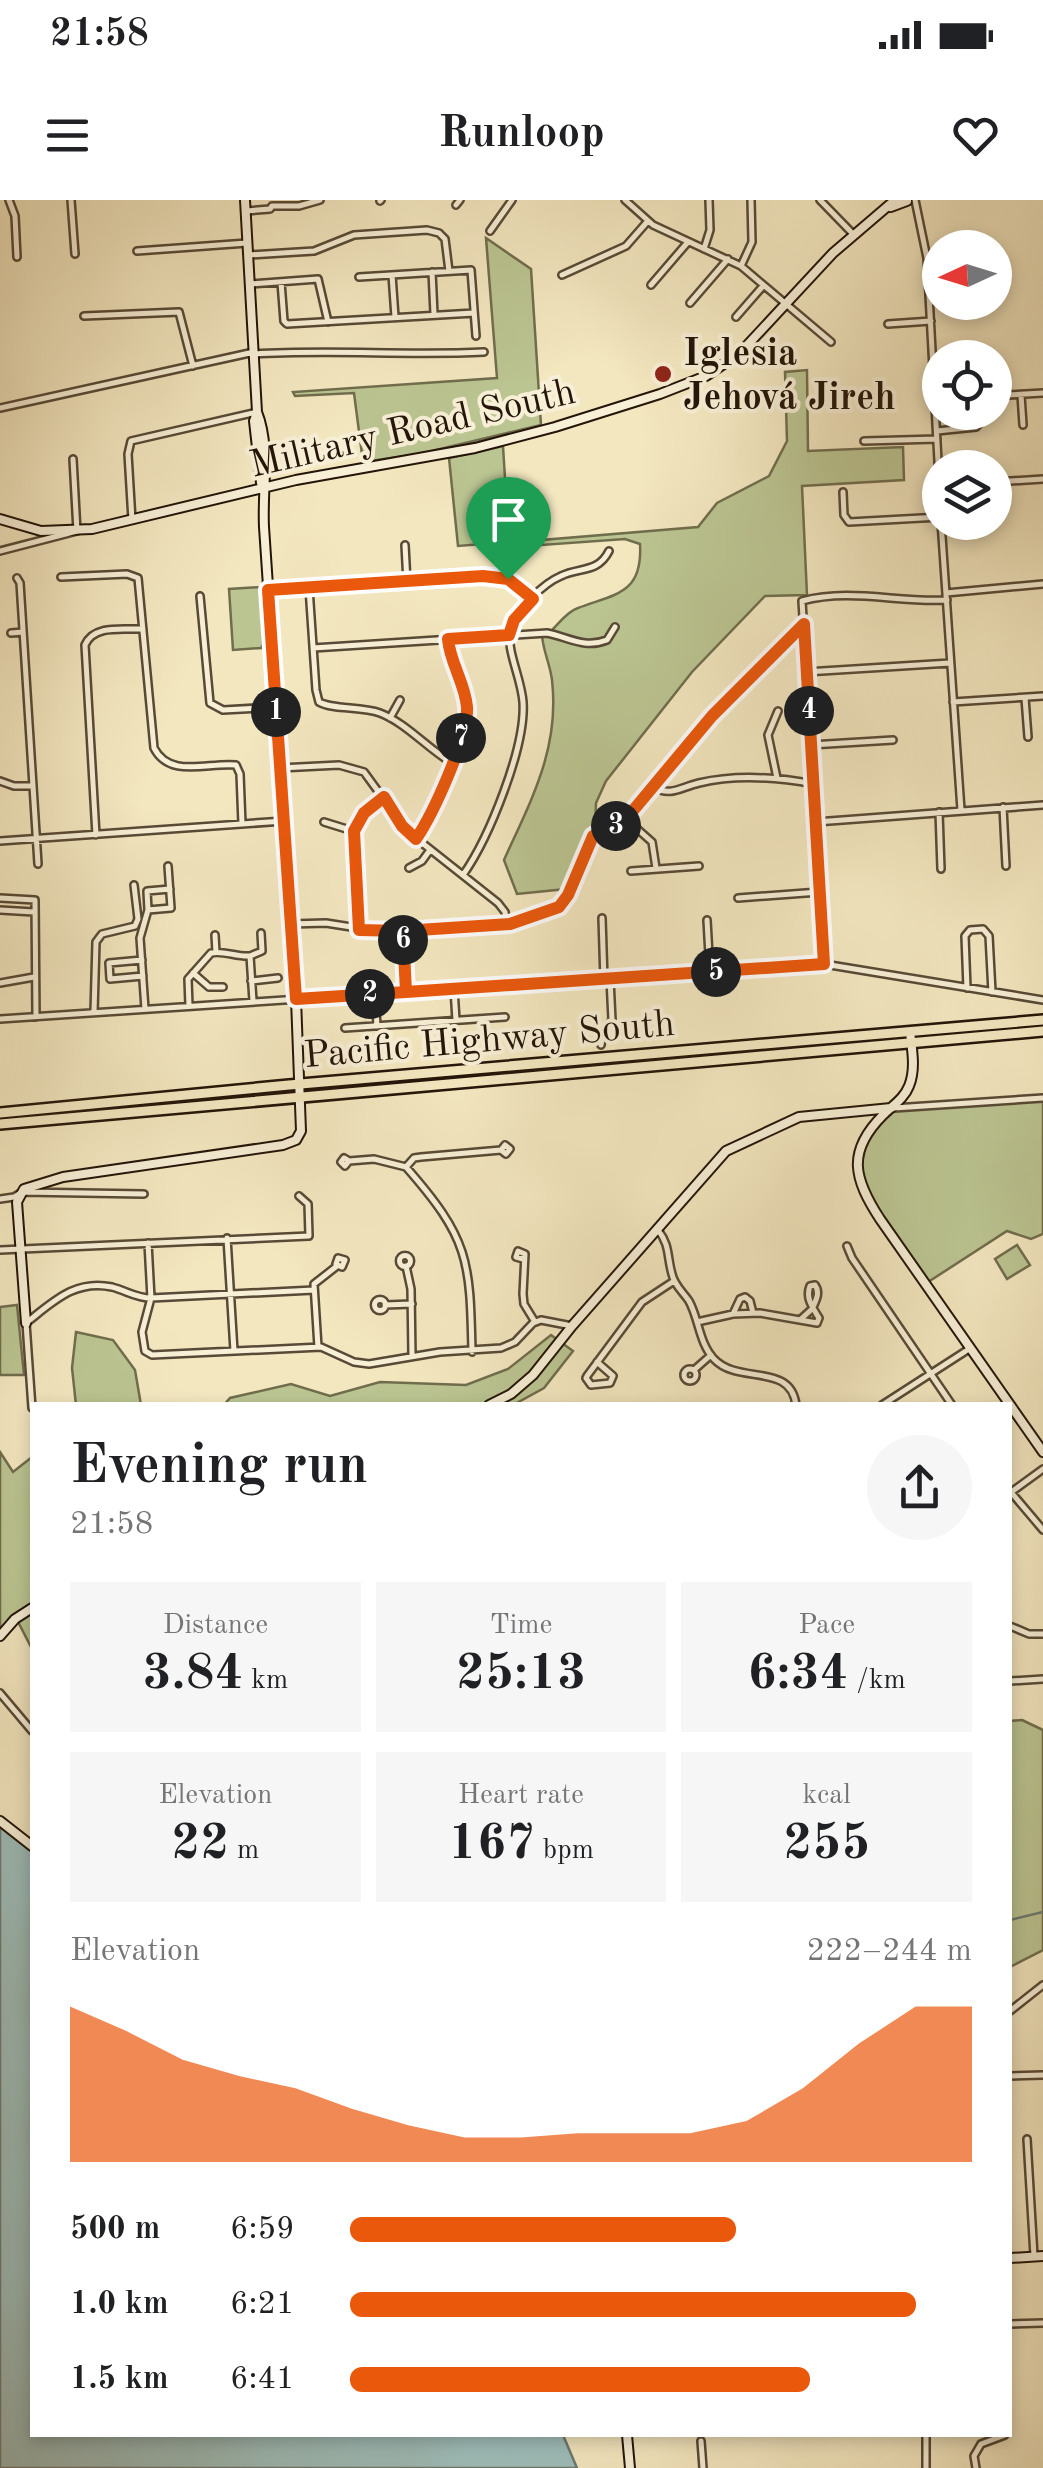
<!DOCTYPE html>
<meta charset="utf-8">
<style>
body{margin:0;font-family:"Old Standard TT",serif;background:#f6f6f6;color:#202124;height:100vh;display:flex;flex-direction:column;font-size:38px;white-space:nowrap}
*{box-sizing:border-box;margin:0}
p{font-size:32px;color:#757577}
.icon{flex:none;width:55px;height:55px;fill:none;stroke:currentColor;stroke-width:2;stroke-linecap:round;stroke-linejoin:round}
.map{position:relative;flex:1;overflow:hidden}
.side{position:absolute;left:30px;top:1202px;width:982px;height:1035px;display:flex;flex-direction:column;background:#fff;border-radius:0px;box-shadow:0 5px 15px #0003}
.side>*{flex:none}
.needle{width:65px;rotate:266deg}
.tools{position:absolute;left:922px;top:30px;display:grid;gap:20px}
.tools a{display:grid;place-items:center;width:90px;height:90px;border-radius:50%;background:#fff;box-shadow:0 5px 15px #0003;font-size:50px}
.pin{position:absolute;display:grid;place-items:center;width:85px;height:85px;color:#fff;margin:-102px -42px;border-radius:50% 50% 50% 0;rotate:-45deg;box-shadow:0 0 10px #0007}
.pin .icon{rotate:45deg}
.km{position:absolute;width:50px;height:50px;margin:-25px;border-radius:50%;background:#222;color:#fff;font-size:28px;line-height:50px;text-align:center}
.round{display:grid;place-items:center;flex:none;width:105px;height:105px;border-radius:52px;background:#f6f6f6}
.headline{display:flex;align-items:center;justify-content:space-between;height:170px;padding:0 40px}
h1{font-size:55px;font-weight:700;line-height:75px}
.figures{display:grid;grid-template-columns:repeat(3,1fr);gap:15px;height:170px;padding:10px 40px}
.figures div{display:grid;align-content:center;border-radius:0px;background:#f6f6f6;text-align:center}
.figures b{font-size:50px;font-weight:700}
.figures small{font-size:28px;font-weight:400}
.figures p{font-size:28px}
.chart{height:280px;padding:20px 40px}
.chart p{display:flex;justify-content:space-between}
.chart svg{width:100%;height:180px;margin-top:10px;fill:#ea580c;opacity:.7}
ul{padding:0 40px;list-style:none;font-size:32px}
li{display:grid;grid-template-columns:160px 120px 1fr;align-items:center;height:75px}
li i{height:25px;border-radius:12px;background:#ea580c}
.status{display:flex;justify-content:space-between;align-items:center;height:70px;padding:0 50px;background:#fff;direction:ltr}
.status svg{height:28px;fill:currentColor}
header{display:flex;justify-content:space-between;align-items:center;height:130px;padding:0 40px;background:#fff;font-size:45px;font-weight:700}
.map>svg:first-child{display:block}
.green{fill:#bbc592;stroke:#706d4d;stroke-width:2.5}
.water{fill:#9ebebb;stroke:#6d7a73;stroke-width:2.5}
.lines{fill:none;stroke-linecap:round;stroke-linejoin:round}
.stream{stroke:#6d7a73;stroke-width:2.5}
.street-casing{stroke:#584a36;stroke-width:10}
.secondary-casing{stroke:#241508;stroke-width:12}
.primary-casing{stroke:#241508;stroke-width:14}
.street{stroke:#f7efd6;stroke-width:5}
.secondary{stroke:#f7efd6;stroke-width:8}
.primary{stroke:#f3e7c0;stroke-width:9}
.route-casing{stroke:#fff;stroke-width:20}
.route{stroke:#ea580c;stroke-width:12}
.poi-dot{fill:#8f2418;stroke:#f7efd6;stroke-width:4}
.labels{text-anchor:middle;stroke-width:8;stroke-linejoin:round;paint-order:stroke}
.poi-label{font-size:38px;font-weight:bold;fill:#241508;stroke:#f7efd6;text-anchor:start}
.street-label{font-size:38px;fill:#241508;stroke:#f7efd6}
</style>
<div class="status"><b>21:58</b><svg viewBox="0 0 49 12"><path d="M0 12V9h3v3zM5 12V6h3v6zM10 12V3h3v9zM15 12V0h3v12zM26 1h20v11H26zM47 4h2v5h-2z"/></svg></div>
<header><svg class="icon" aria-label="menu" viewBox="0 0 24 24"><path d="M4 6h16M4 12h16M4 18h16"/></svg>Runloop<svg class="icon" aria-label="heart" viewBox="0 0 24 24"><path d="M12 20l-8-8c-3-5 5-10 8-4 3-6 11-1 8 4z"/></svg></header>
<div class="map">
<svg width="1043" height="2268" viewBox="0 0 1043 2268">
<rect width="100%" height="100%" fill="#f3e7c0"/>
<filter id="stains"><feTurbulence type="fractalNoise" baseFrequency=".002" numOctaves="4"/><feColorMatrix values="0 0 0 0 .2 0 0 0 0 .09 0 0 0 0 .02 0 0 0 .5 -.17"/></filter>
<radialGradient id="worn" r=".72"><stop offset=".6" stop-color="#630" stop-opacity="0"/><stop offset="1" stop-color="#630" stop-opacity=".3"/></radialGradient>
<path class="green" d="M486,38L531,69L541,225L419,254L363,262L354,193L295,196L293,192L497,178Z
M807,170L808,251L903,247L904,280L802,286L807,395L765,396L692,472L606,581L596,603L595,629L588,636L566,689L517,694L504,660C531,600 560,549 552,480C550,464 543,451 542,435L553,434V429C560,422 568,411 578,408C614,394 643,395 640,344L625,339L542,345V340L698,327L717,303L769,276L787,241L785,172Z
M503,246L509,342L458,346L449,258Z
M260,387L263,444L261,448L233,450L229,389Z
M1043,898V1034L1031,1039L1007,1031L925,1084L865,994L859,950L891,908Z
M1017,1045L1030,1065L1007,1079L995,1059Z
M17,1105L24,1175H0V1107Z
M76,1132L113,1140L135,1170L141,1205H76L72,1168Z
M551,1135L573,1151L544,1188L513,1205H224L230,1198L291,1184L330,1196L380,1182L466,1185L508,1169Z
M0,1252L13,1272L32,1257V1449L15,1416L0,1437Z
M1022,1520L1043,1530V1750L1010,1767V1521Z"/>
<path class="water" d="M0,1627L32,1652V2235H563L577,2268H0Z"/>
<g class="lines">
<path class="stream" d="M1010,1720L1043,1712"/>
<g class="street-casing">
<path id="street" d="M9,0L15,16L17,57
M71,0L75,54
M625,0L653,25L741,66L831,142
M820,0L854,35
M915,0L927,58L940,298
M380,1L381,0
M456,5L460,0
M246,11L270,9L272,6H299L320,0
M490,31L512,0
M704,49L710,30L709,0
M137,51L247,43
M248,55L314,51L354,35L427,30L439,33L445,39L449,71
M741,66L752,42L751,0
M432,72L434,114
M392,75L395,117
M562,75L626,46L647,22
M359,77L471,70L476,136
M281,82L284,121L287,124L474,113
M250,84L318,79L328,122
M651,85L688,42
M690,103L728,59
M84,116L179,112L193,166
M736,117L763,86
M888,124L931,121
M254,154C331,149 406,156 484,152
M1021,195L1023,225
M995,202L1007,195L1043,193
M0,208L254,152
M937,231L976,227L990,212
M864,241L937,239
M995,282L1043,279
M843,292L844,315L849,322L940,317
M132,320L128,254L131,241L257,212
M941,322L961,610
M405,345L407,382
M0,351L77,331L73,259
M61,377L127,374L138,378L154,548C170,579 208,562 236,565L240,574L242,624
M17,378L20,383L38,664
M309,388L316,490L319,502C334,510 361,506 380,513C406,523 427,548 452,563
M269,390L490,376L515,382L533,399
M946,393L1043,384
M200,396L210,503L223,510L276,507
M11,433L23,432
M313,448L547,433C568,437 584,449 607,440L615,427
M806,472L950,463
M1025,498L1028,537
M953,502L1043,496
M390,518L400,500
M811,545L893,540
M280,568L339,565L364,572L407,631L498,703L505,712L507,725
M777,578L768,535L778,511
M0,581L14,586H33
M653,587C671,597 681,587 699,583C737,574 776,577 814,584
M1003,607L1006,666
M939,612L941,669
M626,619L652,642L656,668
M324,622L353,631
M816,622L1043,605
M96,635L85,445C94,424 123,430 143,429
M417,639C436,610 473,533 466,499C462,478 450,461 448,439
M0,641L284,621
M409,668L422,661L430,650
M631,671L699,666
M463,675C489,638 526,547 523,502C521,476 506,452 510,426C520,408 542,384 561,376C580,367 598,373 609,351
M0,698L35,700L36,817
M738,698L819,692
M0,710L34,712
M148,710L147,691L170,689
M602,718L604,780
M707,720L710,773
M290,724L326,723L383,732L510,725L555,710L568,695L593,636L626,619L712,516L804,424
M359,730L353,631L364,613L384,597
M403,731L406,792
M215,735L216,752
M250,756L262,751L261,733
M142,760L109,763L110,779L143,776
M824,764L802,401C851,388 898,403 947,400
M193,773L209,787H223
M251,781L278,778
M0,783L34,777
M967,788L965,736L970,730L983,729L989,736L992,792
M454,789L456,820
M375,794L377,826
M189,806L188,779L211,753C223,750 236,757 250,756L253,801
M145,809L140,738L148,710L171,708L168,666
M94,812L96,742L102,734L135,726L138,719L134,685
M0,819L824,764L1043,800
M345,828L505,817
M601,845L603,832L612,820L610,779
M894,908L1043,898
M505,945L510,949L506,954L501,950Z
M349,961L345,966L341,962L344,958L349,961L374,959L406,967L414,958L421,957L501,950
M406,967C469,1039 470,1059 472,1152
M0,999L14,997L22,992L144,994
M658,1030C670,1045 667,1057 672,1074C674,1085 683,1092 689,1101C699,1119 699,1143 714,1159C738,1185 791,1162 796,1205
M227,1038L234,1151
M148,1043L151,1098L142,1132L145,1151L152,1155L321,1147L354,1162L369,1164L440,1152L501,1148L515,1142L533,1123L541,1120L572,1126
M847,1046L852,1058L952,1205
M0,1050L309,1036L308,1004L299,996
M399.5 1061a5.5 5.5 0 1 1 11 0a5.5 5.5 0 1 1-11 0Z
M338,1058L345,1060L342,1067L336,1064Z
M523,1059L516,1057L518,1051L525,1054L523,1094L524,1104L535,1122
M406,1066L411,1089L412,1156
M374.5 1105a5.5 5.5 0 1 1 11 0a5.5 5.5 0 1 1-11 0Z
M385,1105L412,1104
M733,1114L740,1099L745,1097L750,1101L753,1113
M697,1122L733,1114L760,1113L817,1123L819,1118C813,1108 805,1098 810,1086L815,1085C821,1093 815,1102 812,1109L801,1119
M318,1147L314,1084L337,1066
M597,1162L613,1176L610,1183L591,1185L586,1178L587,1176L642,1102L674,1081
M684 1175a6 6 0 1 1 12 0a6 6 0 1 1-12 0Z
M694,1170L711,1155
M882,1205L969,1149
M32,1208L26,1123C53,1102 75,1079 112,1087C127,1091 136,1098 151,1098L314,1090
M1010,1291L1043,1330
M1010,1293L1043,1269
M1010,1426L1029,1434H1043
M1010,1481L1043,1479
M0,1493L32,1531
M1010,1811L1043,1785
M1010,1876L1043,1875
M1027,1939L1034,2056
M1010,2124L1043,2123
M926,2235V2268
M701,2241L703,2268
M976,2268L974,2256L981,2244L1005,2235"/>
</g>
<g class="secondary-casing">
<path id="secondary" d="M891,7L907,1
M257,213L254,221L261,283
M0,319L41,331L92,329L296,280L475,248L555,227L660,194L706,176L740,153L833,53L895,0
M910,832C912,850 916,869 909,886C904,899 892,906 883,915C846,952 854,979 880,1019L1043,1252
M26,1123L17,1002L24,989L63,977L283,945L296,940L301,931L296,799L264,327C262,290 271,247 257,212L245,0
M489,1205L511,1194L533,1175L572,1126L726,951L799,917L891,908
M0,1436L15,1419L32,1408
M0,1621L32,1646
M1010,2058L1043,2056
M627,2235L630,2268"/>
</g>
<g class="primary-casing">
<path id="primary" d="M0,913L289,885L1043,820
M0,924L1043,831"/>
</g>
<use href="#street" class="street"/>
<use href="#secondary" class="secondary"/>
<use href="#primary" class="primary"/>
</g>
<g class="lines">
<g class="route-casing">
<path id="route" d="M508,379L483,376L268,390L296,799L406,792L403,731L510,724L559,707L568,695L593,636L626,619L712,516L804,424L824,764L406,792L403,731L359,730L354,631L364,613L384,597L402,626L416,639C433,614 469,536 467,507C465,483 450,463 448,439L509,435L514,420L533,399L508,379"/>
</g>
<use href="#route" class="route"/>
</g>
<circle class="poi-dot" cx="663" cy="174" r="10"/>
<g class="labels">
<g class="poi-label">
<text x="683" y="165">Iglesia<tspan x="683" dy="44">Jehová Jireh</tspan></text>
</g>
<g class="street-label">
<text transform="translate(412 227) rotate(-13)" y="13">Military Road South</text>
<text transform="translate(489 838) rotate(-5)" y="13">Pacific Highway South</text>
</g>
</g>
<rect width="100%" height="100%" filter="url(#stains)"/>
<rect width="100%" height="100%" fill="url(#worn)"/>
</svg>
<div class="tools">
<a><svg class="needle" viewBox="-14 -14 28 28"><path d="M0-13l5 13h-10z" fill="#e53935"/><path d="M0 13l5-13h-10z" fill="#757577"/></svg></a>
<a><svg class="icon" aria-label="locate" viewBox="0 0 24 24"><circle cx="12" cy="12" r="6"/><path d="M12 2v4M12 18v4M2 12h4M18 12h4"/></svg></a>
<a><svg class="icon" aria-label="layers" viewBox="0 0 24 24"><path d="M12 4l9 5-9 5-9-5zM3 14l9 5 9-5"/></svg></a>
</div>
<div class="pin" style="left:508px;top:379px;background:#1e9e55"><svg class="icon" aria-label="arrive" viewBox="0 0 24 24"><path d="M6 21V4h12l-3 4 3 4H6"/></svg></div>
<b class="km" style="left:276px;top:512px">1</b>
<b class="km" style="left:370px;top:794px">2</b>
<b class="km" style="left:616px;top:626px">3</b>
<b class="km" style="left:809px;top:511px">4</b>
<b class="km" style="left:716px;top:772px">5</b>
<b class="km" style="left:403px;top:740px">6</b>
<b class="km" style="left:461px;top:538px">7</b>
<section class="side">
<div class="headline"><div><h1>Evening run</h1><p>21:58</p></div><a class="round"><svg class="icon" aria-label="share" viewBox="0 0 24 24"><path d="M12 15V3M7 8l5-5 5 5M5 13v7h14v-7"/></svg></a></div>
<div class="figures">
<div><p>Distance</p><b>3.84<small> km</small></b></div>
<div><p>Time</p><b>25:13</b></div>
<div><p>Pace</p><b>6:34<small> /km</small></b></div>
</div>
<div class="figures">
<div><p>Elevation</p><b>22<small> m</small></b></div>
<div><p>Heart rate</p><b>167<small> bpm</small></b></div>
<div><p>kcal</p><b>255</b></div>
</div>
<div class="chart"><p><span>Elevation</span>222–244 m</p>
<svg viewBox="0 0 160 44" preserveAspectRatio="none"><path d="M0 44V6L10 12L20 19L30 23L40 26L50 31L60 35L70 38L80 38L90 37L100 37L110 37L120 34L130 26L140 15L150 6L160 6V44z"/></svg>
</div>
<ul>
<li><b>500 m</b>6:59<i style="width:62%"></i></li>
<li><b>1.0 km</b>6:21<i style="width:91%"></i></li>
<li><b>1.5 km</b>6:41<i style="width:74%"></i></li>
</ul>
</section>
</div>
